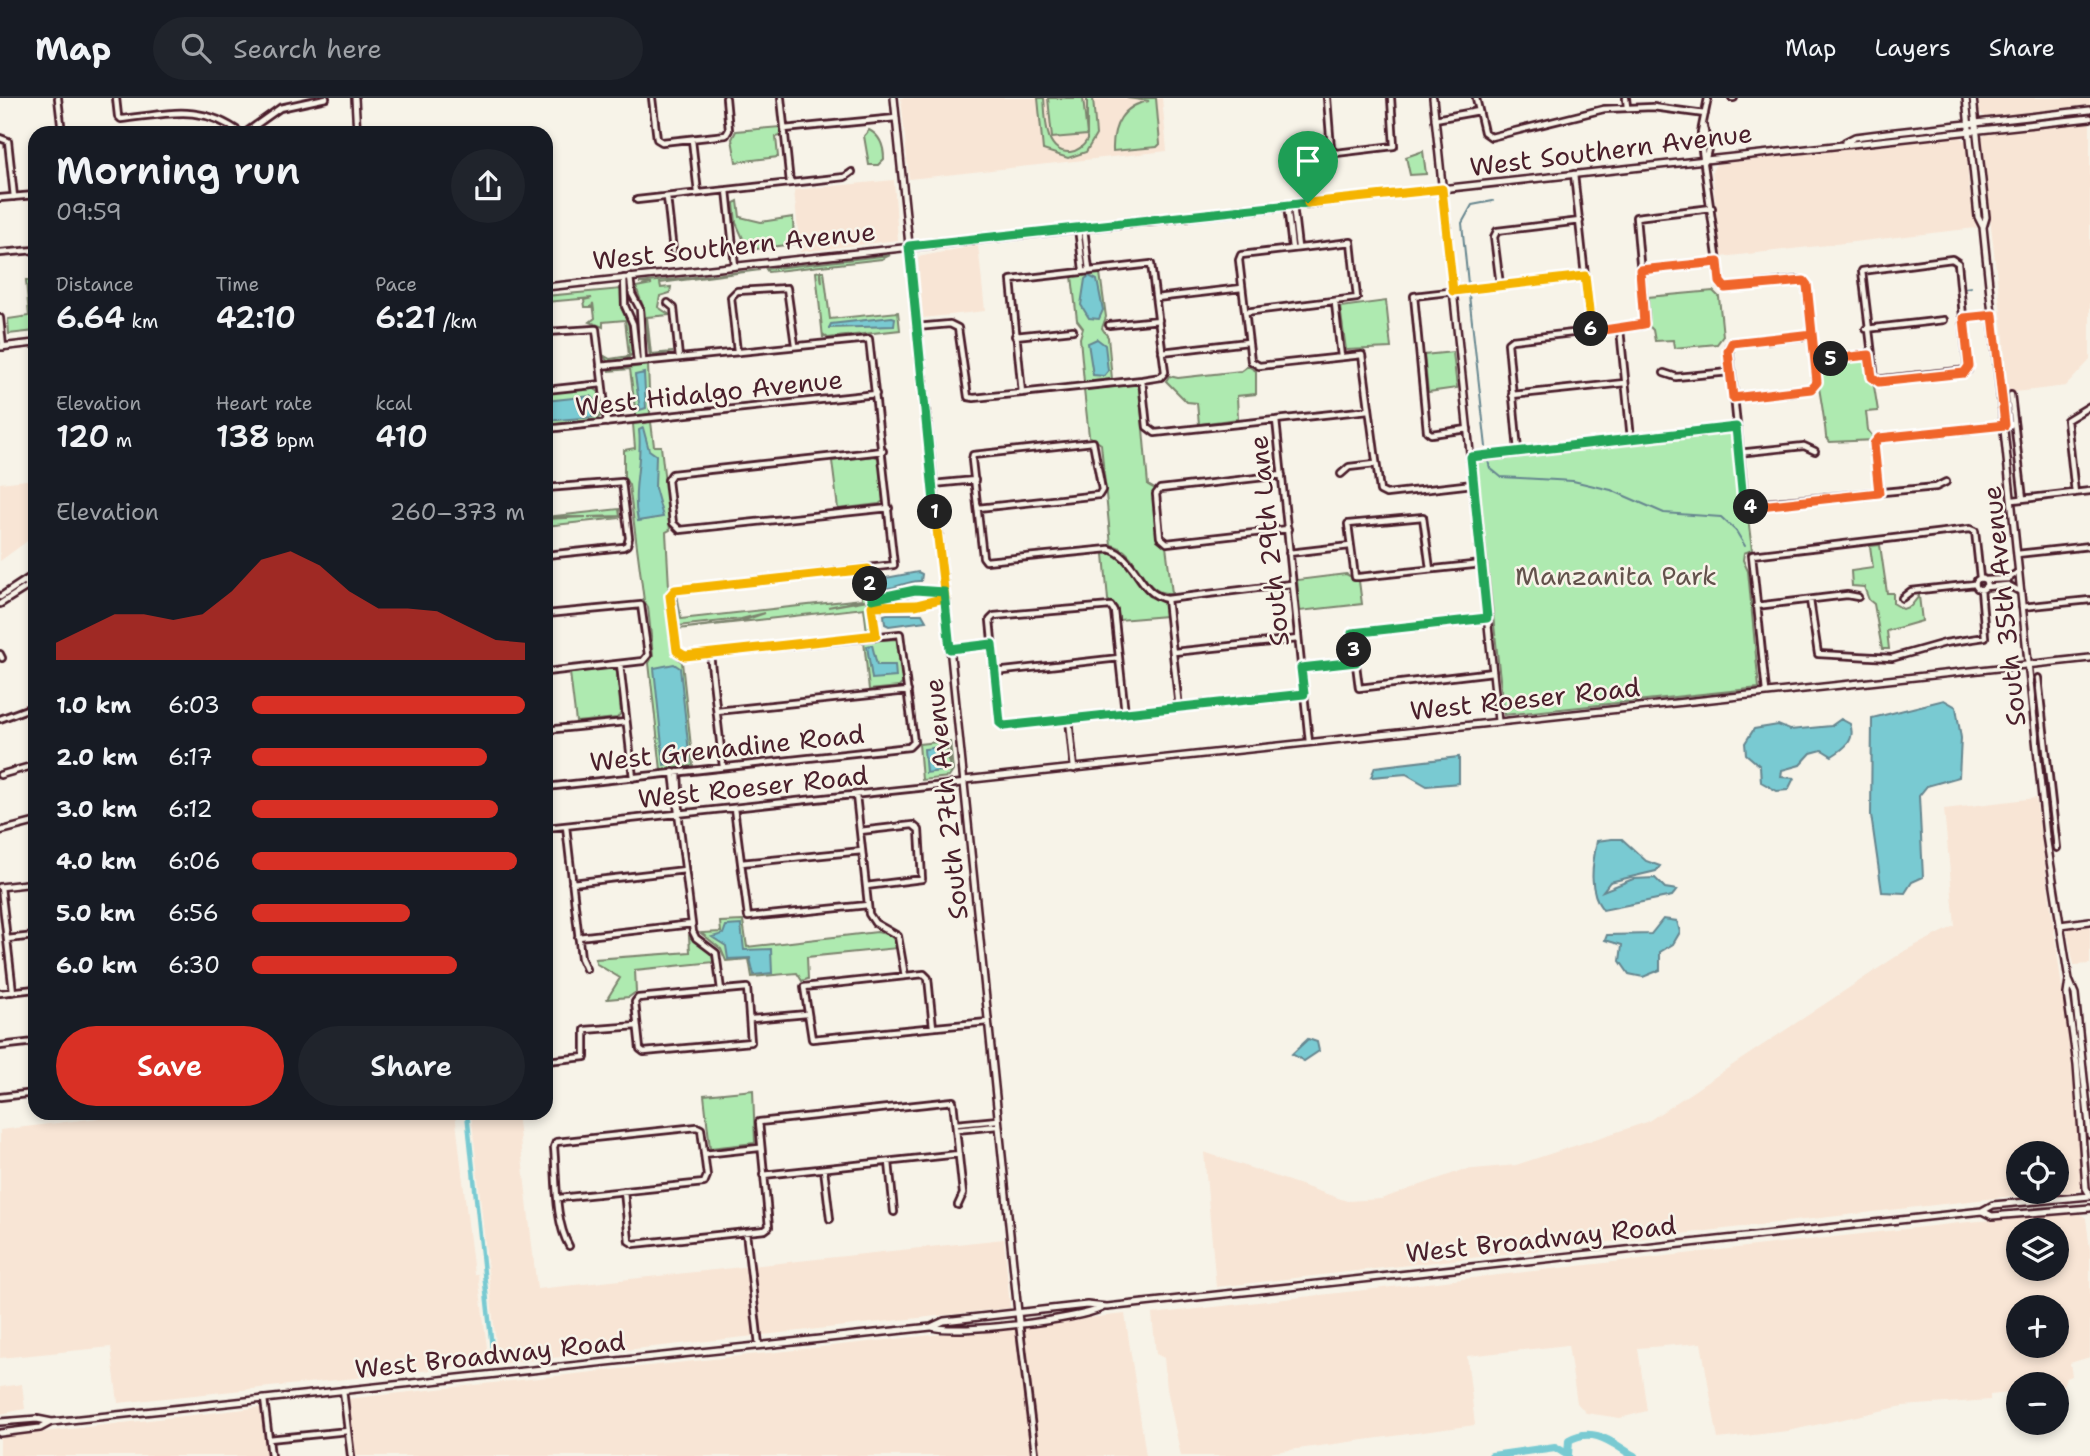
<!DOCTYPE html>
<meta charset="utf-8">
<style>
body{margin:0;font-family:"Shantell Sans",sans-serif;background:#20242c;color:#f1f3f6;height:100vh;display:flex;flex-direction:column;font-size:26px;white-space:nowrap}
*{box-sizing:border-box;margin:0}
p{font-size:23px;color:#9ea1a6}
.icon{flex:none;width:38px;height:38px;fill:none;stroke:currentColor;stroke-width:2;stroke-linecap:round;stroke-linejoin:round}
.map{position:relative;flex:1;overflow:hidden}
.drawer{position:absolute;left:28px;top:28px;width:525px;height:994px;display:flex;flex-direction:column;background:#171b24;border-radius:21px;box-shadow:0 4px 10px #0003}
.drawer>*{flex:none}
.fabs{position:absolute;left:2006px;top:1043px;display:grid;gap:14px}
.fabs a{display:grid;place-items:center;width:63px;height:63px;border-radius:50%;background:#171b24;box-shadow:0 4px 10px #0003;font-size:35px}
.pin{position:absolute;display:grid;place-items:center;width:60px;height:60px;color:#fff;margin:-72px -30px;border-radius:50% 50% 50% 0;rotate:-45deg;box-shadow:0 0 7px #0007}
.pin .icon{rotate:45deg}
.km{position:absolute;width:35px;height:35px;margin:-18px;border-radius:50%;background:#222;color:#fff;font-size:19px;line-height:35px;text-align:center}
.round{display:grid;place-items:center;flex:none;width:74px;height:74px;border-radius:37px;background:#20242c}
.headline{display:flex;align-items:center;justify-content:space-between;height:119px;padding:0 28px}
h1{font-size:38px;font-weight:600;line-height:52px}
.stats{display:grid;grid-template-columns:repeat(3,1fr);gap:10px;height:119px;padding:7px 28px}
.stats div{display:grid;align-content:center}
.stats b{font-size:30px;font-weight:600}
.stats small{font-size:19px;font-weight:400}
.stats p{font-size:19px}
.chart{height:196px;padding:14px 28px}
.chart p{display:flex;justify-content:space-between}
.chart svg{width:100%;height:126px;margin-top:7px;fill:#d93025;opacity:.7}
.button{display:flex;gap:14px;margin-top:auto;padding:14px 28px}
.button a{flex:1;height:80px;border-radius:42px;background:#d93025;color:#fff;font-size:28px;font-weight:600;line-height:80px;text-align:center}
.button a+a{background:#20242c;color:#f1f3f6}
ul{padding:0 28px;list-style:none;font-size:23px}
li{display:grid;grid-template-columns:112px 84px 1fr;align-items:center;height:52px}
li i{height:18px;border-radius:9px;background:#d93025}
header{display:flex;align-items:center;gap:42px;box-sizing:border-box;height:98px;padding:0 35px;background:#171b24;border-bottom:2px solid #363941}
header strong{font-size:33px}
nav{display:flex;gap:38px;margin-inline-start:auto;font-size:24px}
.search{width:490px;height:63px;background:#20242c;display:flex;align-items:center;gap:18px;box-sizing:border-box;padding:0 24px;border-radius:38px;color:#9ea1a6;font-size:26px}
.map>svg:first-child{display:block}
.built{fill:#f8e5d5;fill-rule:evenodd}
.green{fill:#aeeab0;stroke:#7c846e;stroke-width:2}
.water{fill:#79cad2;stroke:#66868f;stroke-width:2}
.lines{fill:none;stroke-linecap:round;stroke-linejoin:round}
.stream{stroke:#66868f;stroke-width:2}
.canal{stroke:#79cad2;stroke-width:4.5}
.river{stroke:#79cad2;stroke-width:8}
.minor-casing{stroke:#4a1f2b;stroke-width:10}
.tertiary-casing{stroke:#4a1f2b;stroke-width:10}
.secondary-casing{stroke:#4a1f2b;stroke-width:10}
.minor{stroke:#f7f3e8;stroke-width:4.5}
.tertiary{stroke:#f7f3e8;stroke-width:5}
.secondary{stroke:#f7f3e8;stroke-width:5}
.split-1-casing{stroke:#fff;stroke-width:14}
.split-2-casing{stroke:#fff;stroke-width:14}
.split-3-casing{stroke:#fff;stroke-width:14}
.split-4-casing{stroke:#fff;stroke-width:14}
.split-5-casing{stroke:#fff;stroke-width:14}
.split-6-casing{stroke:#fff;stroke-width:14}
.split-7-casing{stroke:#fff;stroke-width:14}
.split-1{stroke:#22a559;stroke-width:9}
.split-2{stroke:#f5b400;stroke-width:9}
.split-3{stroke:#22a559;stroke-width:9}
.split-4{stroke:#22a559;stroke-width:9}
.split-5{stroke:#f0652b;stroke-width:9}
.split-6{stroke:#f0652b;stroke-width:9}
.split-7{stroke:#f5b400;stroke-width:9}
.labels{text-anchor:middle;stroke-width:5;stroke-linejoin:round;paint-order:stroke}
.street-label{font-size:26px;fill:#4a1f2b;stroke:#f7f3e8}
.park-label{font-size:26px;fill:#63524c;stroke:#f7f3e8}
</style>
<header>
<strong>Map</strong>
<div class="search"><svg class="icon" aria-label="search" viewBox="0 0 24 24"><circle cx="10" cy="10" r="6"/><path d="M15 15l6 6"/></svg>Search here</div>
<nav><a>Map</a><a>Layers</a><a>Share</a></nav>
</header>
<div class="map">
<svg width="2090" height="1358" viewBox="0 0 2090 1358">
<rect width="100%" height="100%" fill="#f7f3e8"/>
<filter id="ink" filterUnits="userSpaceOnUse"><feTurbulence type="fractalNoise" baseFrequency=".0143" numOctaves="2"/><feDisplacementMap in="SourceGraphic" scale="14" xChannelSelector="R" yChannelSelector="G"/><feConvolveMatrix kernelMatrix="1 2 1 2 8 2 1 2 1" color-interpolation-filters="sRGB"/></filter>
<g filter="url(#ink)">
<path class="built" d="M901,0H1162L1167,53L909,81Z
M1979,0H2090V7L1985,19L1978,13Z
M2090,24V262L2066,288L2007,295L2004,241L1981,41L1987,34Z
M1959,37L1966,44L1969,89L1976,130L1721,159L1712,73L1716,66Z
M894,82L898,142L800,154L794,92Z
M978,147L985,213L923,220L918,159Z
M35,381V433L26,444L0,463V385Z
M2036,700L2074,978L2082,1087L2079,1093L2068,1095L2054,1094H2056V1055H2018V1094H2048L1216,1189L1204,1054L1347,1103L1381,1101L1463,1072L1516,1067L1647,1024L1906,852L1955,828L1944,711Z
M2090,827V866L2074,867L2067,833L2071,829Z
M139,1015H455L474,1176H478L489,1266L118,1305L111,1249L0,1260V1032Z
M471,1015H517L537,1191L1004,1141L1010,1210L498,1266Z
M2079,1115L2086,1120L2090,1152V1259L2070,1265L2072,1278L2066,1280L2062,1289L2056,1290V1286H2018V1294L1990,1297V1302L1903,1308L1788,1333L1718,1341L1701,1245L1638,1250L1647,1313L1620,1320L1586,1315L1577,1305L1568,1247L1467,1258L1475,1327L1246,1358H1181L1167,1291L1164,1260L1156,1256L1152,1216L1968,1124ZM2018,1132H2056V1171H2018ZM2018,1209H2056V1248H2018Z
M1125,1216L1146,1358H355L346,1301Z
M22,1286L25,1311L0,1316V1289Z
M263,1309L269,1358H0V1339Z"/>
<path class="green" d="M1038,0H1044C1046,18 1043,55 1070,54C1078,53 1083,49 1087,42V0H1093L1096,37L1086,54L1068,60L1043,52Z
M1048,0H1083L1087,37L1052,40Z
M1127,0H1156L1160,46L1157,49L1113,53C1112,27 1123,7 1149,3Z
M780,29L781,38L776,39L778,59L736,64L732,41L736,33Z
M869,32C881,38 884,49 884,61L878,67H869L864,38Z
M1423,53L1426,76L1410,77L1406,59Z
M738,103L740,119L761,124L793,119L794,146L756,151L746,147L736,125L734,105Z
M890,157L882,161L768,174L766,171Z
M760,172L660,185L661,190L671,189L670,195L660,198L658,209L670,217L647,219L651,256L673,254L650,259L644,211L636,189L652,186L639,185Z
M820,173L822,185L821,173H824L830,221L898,214L900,232C875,235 853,237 828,240L824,237L823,240L816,174Z
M1100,175L1106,219L1102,230L1108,239L1112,281L1084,284L1080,240L1083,230L1077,222L1072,178Z
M26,182H35V233L9,236L8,221L29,218Z
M621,191V210L628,223L632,256L627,261L608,264L603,257L610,261L629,258L625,222L603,224V229L590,224L595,220L593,205L592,209H585L584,202L592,200L546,204V198Z
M1713,193L1719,199L1723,238L1717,246L1674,250L1673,242L1655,243L1653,232L1649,228L1648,199Z
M1386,203L1391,250L1346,252L1340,209Z
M1453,254L1457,290L1428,294L1424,257Z
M1869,257L1878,313L1866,314L1868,332L1875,342L1830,344L1826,339C1824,312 1818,289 1815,263Z
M648,267L650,316L636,318L630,271L608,273Z
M1248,268L1256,273V296L1237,298L1238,321L1199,326L1197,305L1187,304L1166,283L1169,278L1178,280L1241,273Z
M1139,286L1148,387L1155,391L1157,442L1166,448L1172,495C1141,499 1140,451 1111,447L1101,346L1089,338L1084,292Z
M593,290L599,294L601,317L597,322L546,327V295Z
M651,324L654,348H661L670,432L666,434L669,489L666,498L672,555L682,564L693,668L661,672L649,565L653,557L648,509L644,503L629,387L624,379V352L635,350L633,326Z
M1732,334L1739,401L1747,412L1752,452L1744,455L1743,462L1748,473L1759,590L1504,617L1476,364Z
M874,358L879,360L883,403L879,406L838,411L832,363Z
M619,411L620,418L588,419L620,420L546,428V421L586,419H546Z
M1880,447L1887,495H1893V505L1903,511L1911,508L1919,498L1922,523L1887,533L1889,551H1882L1874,506L1869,502L1864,489L1852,488L1851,473L1873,470L1870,448Z
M1112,455L1120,457L1150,499L1164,504L1166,518L1119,522L1117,509L1108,502L1104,456Z
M860,476L866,479L868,501L828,509L868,502L871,529L867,534L864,510L678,531L742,523L765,515L741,521L678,528L677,496L681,521L862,501Z
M1346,476L1359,483L1362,506L1300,513L1297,482Z
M898,541L903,585L899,589L869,592L864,543Z
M612,570L617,574L621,615L617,620L576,624L570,575Z
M946,643L950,675V643L953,673L949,679L922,682L919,646Z
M743,823L747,849L877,834L891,837L898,850L807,859L808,881L802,883L797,875L752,879L749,861L726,863L721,851L701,835L721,834L720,824Z
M689,838L709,853L715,864L635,872L636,894L629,899L607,901L620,880L597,866L595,861L690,854Z
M753,992L755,1045L710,1050L704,997Z"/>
<path class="water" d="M1089,178L1097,182L1103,212L1099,221L1089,220L1081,207L1085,181Z
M892,219L895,220L894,228L829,230L831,226Z
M1097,241L1105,247L1108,273L1104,278L1093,277L1088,245Z
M644,275L646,310L640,312L635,277Z
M591,298L595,302L597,315L594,319L546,323V303Z
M643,330L649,352L656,357L655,390L663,419L638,423C631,391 643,362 639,332Z
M918,474L922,476L921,483C906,482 895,493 880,490V481Z
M887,516H922L926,523L889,528L885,526L884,517Z
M872,547L877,567H895L896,579L872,581L867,548Z
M674,566L680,570L690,664L681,666L678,663L664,667L654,570Z
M1944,602L1956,609L1961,640L1959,679L1927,688L1919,698L1923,779L1912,784L1905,795L1882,794L1871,717L1872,620Z
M1841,621L1850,626C1856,642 1845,650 1832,658L1822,652L1811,655L1800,667L1782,672L1781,679L1794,680L1788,692L1777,693L1761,684L1760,668L1746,656L1745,645L1754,631L1778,627L1790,632L1831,628Z
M940,649L942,673L926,675L924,651Z
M1459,659V685L1427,688L1406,676L1371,679L1375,669Z
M1612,741H1622L1646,763L1660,768L1656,773L1610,784L1603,793L1633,781L1655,780L1665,790L1677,792L1672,798L1603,812C1588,793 1592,767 1597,743Z
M1663,821L1677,823L1680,834L1673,846L1660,854V872L1643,879L1629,876L1620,863L1622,847L1605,842L1607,837L1651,836Z
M741,827L744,852L771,851L772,875L754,877L750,860L728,861L726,848L712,839L723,836L726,828Z
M1308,941L1317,944L1319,953L1304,963L1292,956Z"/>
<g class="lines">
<path class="stream" d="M1468,186L1462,125L1472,107L1493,103
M1965,190L1971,189
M1469,197L1486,349
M1488,363L1490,370L1501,379L1573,383L1611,392L1664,415L1721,419L1736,433L1745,448"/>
<path class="canal" d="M467,1015L492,1250"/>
<path class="river" d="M1492,1358L1555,1349L1568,1357L1569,1342C1594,1328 1612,1345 1634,1358"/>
<g class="minor-casing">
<path id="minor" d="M58,0L62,35
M116,0L118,18L121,21C168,16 201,5 241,35
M652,0L657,41L662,44L726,37L729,32L726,0
M781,0L790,85
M1327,0L1331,51L1336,55L1394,48L1391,0
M1476,0L1484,34L1491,39L1604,11L1653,9L1705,16
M1626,0L1627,9
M1708,0L1701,34L1702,52L1721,186L1727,190L1798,182L1806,185L1817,284L1811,291L1733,300
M1732,0H1734
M1435,21L1479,13
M1704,29L1708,51L1706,60
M784,31L896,20
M245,35L280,10L326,0
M0,40L8,43L14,99
M692,42L698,95
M1574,76L1591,234
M727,92L735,168
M667,99L673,153
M0,100L35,97
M637,102L845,79L852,74
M1287,107L1292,150
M1293,107L1298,149
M1078,130L1083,172
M1084,130L1089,172
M0,155L35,152
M1952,161L1958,165L1968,272L1875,282L1862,173Z
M1640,172L1718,164
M630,179L632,196L640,211L643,263
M624,180L625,208L633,226L637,264
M1500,187L1494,139L1497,133L1580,123
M1156,200L1242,190
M668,205L674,210L679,260
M1335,205L1341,259
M1245,214L1357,200L1351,144L1241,157L1239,162L1251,263L1259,268L1362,257L1380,393L1386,396L1473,386
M0,220L3,249
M1964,220L1993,217
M1109,227L1159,222
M916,229L950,226L958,230L968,299L974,300L1142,282L1161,279L1165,274L1151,166L1011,182L1022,295
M1620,231L1631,341
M1866,231L1944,222
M546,234L596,231L607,325
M1812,237L1732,245L1729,248L1745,407L1936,389L1946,384
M1015,238L1073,232
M737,254L731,199L737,193L787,190L795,247
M1162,254L1248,244
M1815,263L1869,257
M1664,275L1676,279L1730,274
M1142,282L1147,329L1155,335L1369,312
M546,292L602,286
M1512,297L1625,285
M2011,297L2023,401
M1276,322L1309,644
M546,331L876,296
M1468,331L1431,336L1427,333L1414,198L1585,178
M883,353L672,376L668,382L673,425L680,432L889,410
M1518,353L1508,245L1512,242L1642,227L1645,221L1636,119L1712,110
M1738,355L1804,348L1815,353
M1471,359L1736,329
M1341,376L1349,369L1375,366
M1282,377L1160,391L1156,396L1160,439L1167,445L1288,431
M933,386L975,382
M546,390L622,384L629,440L627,447L623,449L546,457
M1879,395L1874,346L1879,340L2014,326
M2075,395L2067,322L2090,308
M2013,402L2090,393
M978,410L1099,397L1102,392L1093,344L973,357L972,362L983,459L986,463L1109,451C1137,459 1138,496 1167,501L1291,486
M1289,455L1350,448
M2017,456L2090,448
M868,471L876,537
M1430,471L1423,419L1348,426L1355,479H1359L1482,466
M1975.5 486a5.5 5.5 0 1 1 11 0a5.5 5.5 0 1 1-11 0Z
M1985,482L2008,481L2018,474
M27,486L35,497
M1985,489L2008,487L2021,494
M0,499L35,476
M1902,500L1911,493L1975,486
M872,501L902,498L915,492L944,494
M1167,501L1179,610
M1810,502L1818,556L1892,560L1945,545L1985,539L1981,491
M0,506L35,484
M872,508L916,507L945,500
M1756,508L1847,497L1858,499
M2022,509L2090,502
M546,516L641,507L648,557L643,563L546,574
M1487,520L1352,535L1359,590L1493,574
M950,551L991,546
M1174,554L1298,541
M0,556L2,560
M710,556L723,669
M620,566L633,680
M1301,570L1356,564
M995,574L1119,560
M2038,580L2057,750
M1766,594L1752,457L1970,431L1975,433L1980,480
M717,613L908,593
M1125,615L1114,513L1111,508L994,518L990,522L1000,625L1004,628L1304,596
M0,621L35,608
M1069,621L1074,671
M546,632L626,624
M673,674L693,834L696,840L716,855L721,892
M678,674L680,715
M0,677L35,667
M546,689L909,649L914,644L900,536L683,558L677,553L670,498L677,492L894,467L869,241L600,268
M856,697L869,816L875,825L898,838L905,878
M734,710L748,819L868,807
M566,728L581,860L586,871
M546,730L964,685
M0,733L35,724
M860,733L913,727L919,732L922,781L866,788
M741,765L862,753
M572,785L685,772
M1,789L13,894
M578,839L692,826
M7,841L35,838
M747,890L751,944L644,954L640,951L635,904L638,900Z
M0,895L35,891
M752,921L807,916
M933,929L928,880L924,876L804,889L812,941L988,924
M0,948L35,944
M546,963L585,959V932L637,928
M0,999L35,995
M956,1026L998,1022
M956,1032L998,1028
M704,1056L759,1050
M889,1064L894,1114
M824,1071L830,1121
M763,1077L959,1056
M624,1093L629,1143L634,1146L765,1132L769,1129L759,1024L953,1003L963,1096L958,1107
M559,1100L704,1085L707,1078L701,1031L697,1029L556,1044L554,1049C557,1079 554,1122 569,1148
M746,1134L759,1247
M1019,1224L1035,1355
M343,1292L351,1358
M264,1301L271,1358
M269,1341L348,1333"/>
</g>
<g class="tertiary-casing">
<path id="tertiary" d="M355,0L357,35
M1433,0L1498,623
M964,682L2090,560
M0,789L35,785
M2060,827L2090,823"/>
</g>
<g class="secondary-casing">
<path id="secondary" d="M894,0L1019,1224
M1966,0L1978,119L1983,129
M1973,0L1986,119L1983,129L2046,738L2069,882L2075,896L2090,1037
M1845,44L1855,39L1887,35L2090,12
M546,189L2090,20
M0,249L35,245
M2069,882L2067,896L2077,967L2086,1090L2090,1097
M1982,1113L1992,1118L2090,1110
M932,1229C958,1236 1076,1222 1102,1210
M0,1324L37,1321L52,1324L931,1229L944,1223L1087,1207L1107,1209L1982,1113L1993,1107L2090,1098
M0,1335L40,1330L51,1324"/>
</g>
<use href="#minor" class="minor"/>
<use href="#tertiary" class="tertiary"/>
<use href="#secondary" class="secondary"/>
</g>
</g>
<g class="lines" filter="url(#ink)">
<g class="split-1-casing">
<path id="split-1" d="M935,414L909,148L1308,105"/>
</g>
<g class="split-2-casing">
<path id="split-2" d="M870,486L868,471L675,492L670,498L677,553L685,558L876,537L872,508L916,507L945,500L935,414"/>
</g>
<g class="split-3-casing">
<path id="split-3" d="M870,486L872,501L915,492L944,494L950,551L992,546L1000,625L1004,628L1304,596L1301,570L1356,564L1354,552"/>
</g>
<g class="split-4-casing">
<path id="split-4" d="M1354,552L1352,535L1487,520L1471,359L1736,329L1743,403L1751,409"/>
</g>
<g class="split-5-casing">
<path id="split-5" d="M1751,409L1879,395L1874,346L1879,340L2005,327L1993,217L1964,220L1969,268L1964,275L1879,284L1872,279L1869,257L1831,261"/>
</g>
<g class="split-6-casing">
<path id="split-6" d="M1591,231V234L1644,226L1640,172L1718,164L1720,184L1725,190L1804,183L1807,187L1817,284L1811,291L1733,300L1728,253L1732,245L1812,236L1815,263L1831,261"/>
</g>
<g class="split-7-casing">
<path id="split-7" d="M1308,105L1442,91L1453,193L1585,178L1591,231"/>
</g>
<use href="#split-1" class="split-1"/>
<use href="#split-2" class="split-2"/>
<use href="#split-3" class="split-3"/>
<use href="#split-4" class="split-4"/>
<use href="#split-5" class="split-5"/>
<use href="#split-6" class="split-6"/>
<use href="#split-7" class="split-7"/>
</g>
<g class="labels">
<g class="street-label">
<text transform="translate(1611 52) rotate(-7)" y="9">West Southern Avenue</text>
<text transform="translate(734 148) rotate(-6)" y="9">West Southern Avenue</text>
<text transform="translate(709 295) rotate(-6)" y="9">West Hidalgo Avenue</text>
<text transform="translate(1269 443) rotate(-96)" y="9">South 29th Lane</text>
<text transform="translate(2004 508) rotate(-96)" y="9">South 35th Avenue</text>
<text transform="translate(1525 601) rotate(-6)" y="9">West Roeser Road</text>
<text transform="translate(727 650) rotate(-6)" y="9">West Grenadine Road</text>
<text transform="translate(753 689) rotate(-6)" y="9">West Roeser Road</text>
<text transform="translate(946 701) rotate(-96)" y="9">South 27th Avenue</text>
<text transform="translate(1541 1141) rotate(-6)" y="9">West Broadway Road</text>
<text transform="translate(490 1257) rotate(-6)" y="9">West Broadway Road</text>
</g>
<g class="park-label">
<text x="1616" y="487">Manzanita Park</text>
</g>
</g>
</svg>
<div class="fabs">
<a><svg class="icon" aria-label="locate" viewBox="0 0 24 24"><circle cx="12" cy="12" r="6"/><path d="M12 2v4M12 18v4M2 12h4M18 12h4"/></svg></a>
<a><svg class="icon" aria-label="layers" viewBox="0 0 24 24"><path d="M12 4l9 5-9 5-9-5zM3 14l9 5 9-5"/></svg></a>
<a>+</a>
<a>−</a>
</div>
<div class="pin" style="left:1308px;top:105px;background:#1e9e55"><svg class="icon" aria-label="arrive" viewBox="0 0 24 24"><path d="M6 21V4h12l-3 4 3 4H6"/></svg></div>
<b class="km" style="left:935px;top:414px">1</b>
<b class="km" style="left:870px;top:486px">2</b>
<b class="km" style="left:1354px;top:552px">3</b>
<b class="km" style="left:1751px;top:409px">4</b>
<b class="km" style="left:1831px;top:261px">5</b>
<b class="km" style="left:1591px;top:231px">6</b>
<section class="drawer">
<div class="headline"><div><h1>Morning run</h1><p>09:59</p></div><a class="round"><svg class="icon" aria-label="share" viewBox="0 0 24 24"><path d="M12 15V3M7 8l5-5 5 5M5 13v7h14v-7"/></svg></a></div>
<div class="stats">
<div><p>Distance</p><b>6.64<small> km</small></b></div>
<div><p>Time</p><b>42:10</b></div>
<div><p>Pace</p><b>6:21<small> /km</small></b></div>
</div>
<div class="stats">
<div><p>Elevation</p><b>120<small> m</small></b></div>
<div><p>Heart rate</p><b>138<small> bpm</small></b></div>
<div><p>kcal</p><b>410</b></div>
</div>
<div class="chart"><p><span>Elevation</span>260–373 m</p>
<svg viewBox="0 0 160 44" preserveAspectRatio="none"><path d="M0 44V38L10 33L20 28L30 28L40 30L50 28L60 20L70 9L80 6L90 11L100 20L110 26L120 26L130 27L140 32L150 37L160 38V44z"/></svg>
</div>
<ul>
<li><b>1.0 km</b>6:03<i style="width:100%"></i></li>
<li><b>2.0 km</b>6:17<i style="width:86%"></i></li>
<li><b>3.0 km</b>6:12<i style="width:90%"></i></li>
<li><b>4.0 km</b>6:06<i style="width:97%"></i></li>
<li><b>5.0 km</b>6:56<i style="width:58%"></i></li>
<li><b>6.0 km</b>6:30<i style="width:75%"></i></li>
</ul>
<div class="button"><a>Save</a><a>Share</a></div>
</section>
</div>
